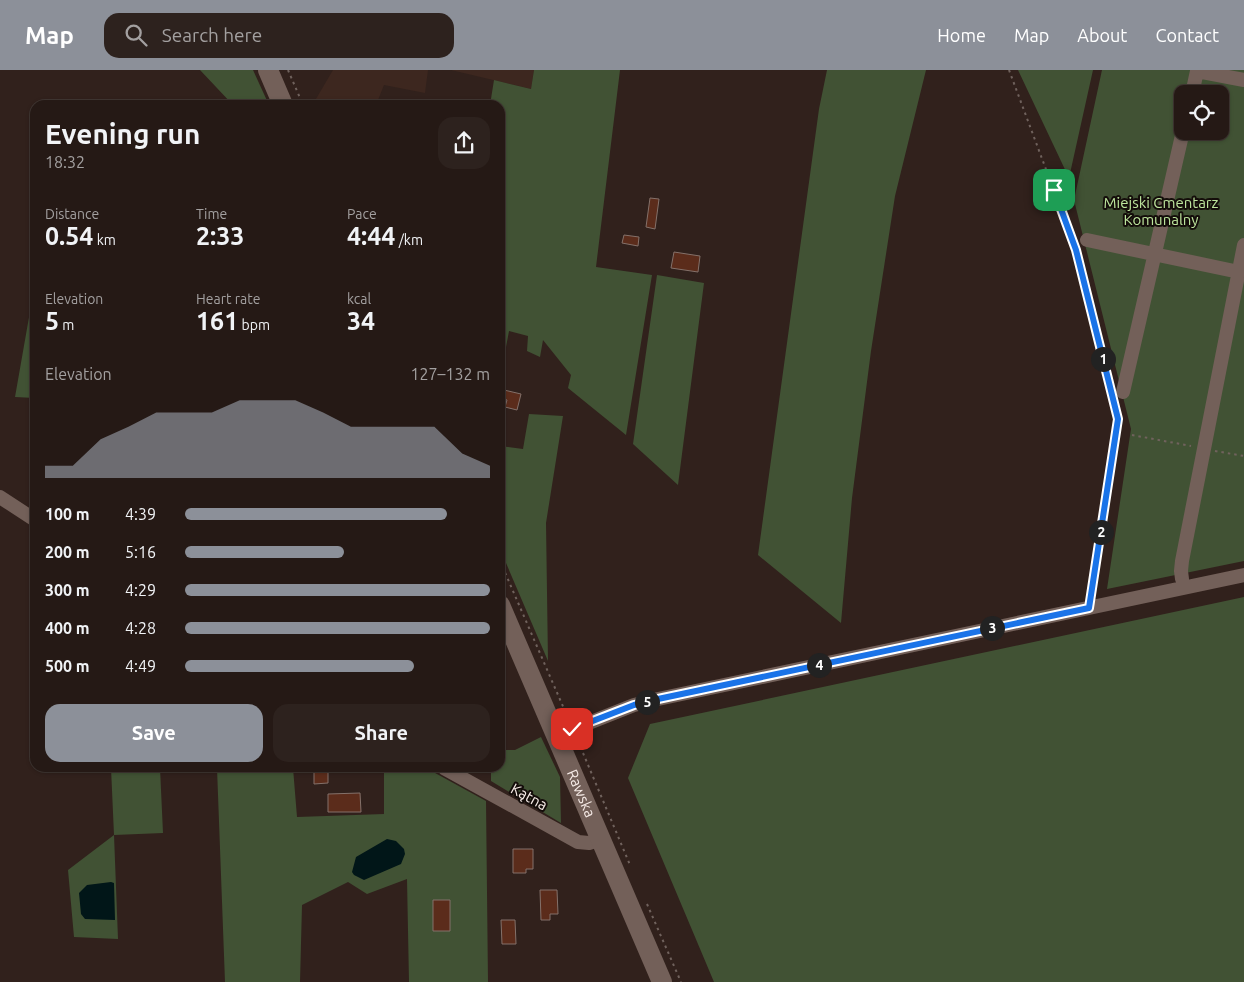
<!DOCTYPE html>
<meta charset="utf-8">
<style>
body{margin:0;font-family:Ubuntu,sans-serif;background:#2d221e;color:#f1f3f6;height:100vh;display:flex;flex-direction:column;font-size:19px;white-space:nowrap}
*{box-sizing:border-box;margin:0}
p{font-size:16px;color:#a3a0a0}
.icon{flex:none;width:28px;height:28px;fill:none;stroke:currentColor;stroke-width:2;stroke-linecap:round;stroke-linejoin:round}
.map{position:relative;flex:1;overflow:hidden}
.drawer{position:absolute;left:30px;top:30px;width:475px;height:672px;display:flex;flex-direction:column;background:#251915;border-radius:15px;box-shadow:0 1px 4px #0004,0 0 0 1px #423834}
.drawer>*{flex:none}
.tools{position:absolute;left:1174px;top:15px;display:grid;gap:10px}
.tools a{display:grid;place-items:center;width:55px;height:55px;border-radius:10px;background:#251915;box-shadow:0 1px 4px #0004,0 0 0 1px #423834;font-size:25px}
.pin{position:absolute;display:grid;place-items:center;width:42px;height:42px;color:#fff;margin:-21px;border-radius:10px;box-shadow:0 2px 8px #0006}
.km{position:absolute;width:25px;height:25px;margin:-12px;border-radius:50%;background:#222;color:#fff;font-size:14px;line-height:25px;text-align:center}
.round{display:grid;place-items:center;flex:none;width:52px;height:52px;border-radius:15px;background:#2d221e}
.summary{display:flex;align-items:center;justify-content:space-between;height:85px;padding:0 15px}
h1{font-size:28px;font-weight:700;line-height:38px}
.stats{display:grid;grid-template-columns:repeat(3,1fr);gap:8px;height:85px;padding:5px 15px}
.stats div{display:grid;align-content:center}
.stats b{font-size:25px;font-weight:700}
.stats small{font-size:14px;font-weight:400}
.stats p{font-size:14px}
.chart{height:140px;padding:10px 15px}
.chart p{display:flex;justify-content:space-between}
.chart svg{width:100%;height:90px;margin-top:5px;fill:#8c9099;opacity:.7}
.primary-button{display:flex;gap:10px;margin-top:auto;padding:10px 15px}
.primary-button a{flex:1;height:58px;border-radius:15px;background:#8c9099;color:#fff;font-size:20px;font-weight:700;line-height:58px;text-align:center}
.primary-button a+a{background:#2d221e;color:#f1f3f6}
ul{padding:0 15px;list-style:none;font-size:16px}
li{display:grid;grid-template-columns:80px 60px 1fr;align-items:center;height:38px}
li i{height:12px;border-radius:6px;background:#8c9099}
header{display:flex;align-items:center;gap:30px;box-sizing:border-box;height:70px;padding:0 25px;background:#8c9099;color:#fff}
header strong{font-size:24px}
nav{display:flex;gap:28px;margin-inline-start:auto;font-size:18px}
.search{width:350px;height:45px;background:#2d221e;display:flex;align-items:center;gap:12px;box-sizing:border-box;padding:0 18px;border-radius:15px;color:#a3a0a0;font-size:19px}
.map>svg:first-child{display:block}
.built{fill:#3d271f}
.green{fill:#415234;fill-rule:evenodd}
.water{fill:#011618}
.building{fill:#5b2c1b;stroke:#84716a}
.lines{fill:none;stroke-linecap:round;stroke-linejoin:round}
.path{stroke:#70625d;stroke-width:2;stroke-dasharray:2.5 4;stroke-linecap:butt}
.street{stroke:#736059;stroke-width:14}
.secondary{stroke:#736059;stroke-width:20}
.route-casing{stroke:#fff;stroke-width:10}
.route{stroke:#1a73e8;stroke-width:6}
.labels{text-anchor:middle;stroke-width:4;stroke-linejoin:round;paint-order:stroke}
.park-label{font-size:15px;fill:#bde59d;stroke:#140d0a}
.street-label{font-size:15px;fill:#f7ece8;stroke:#140d0a}
</style>
<header>
<strong>Map</strong>
<div class="search"><svg class="icon" aria-label="search" viewBox="0 0 24 24"><circle cx="10" cy="10" r="6"/><path d="M15 15l6 6"/></svg>Search here</div>
<nav><a>Home</a><a>Map</a><a>About</a><a>Contact</a></nav>
</header>
<div class="map">
<svg width="1244" height="912" viewBox="0 0 1244 912">
<rect width="100%" height="100%" fill="#31211c"/>
<path class="built" d="M333,0H428L425,23L384,15L376,35H315L313,34Z
M451,0H534L531,19Z"/>
<path class="green" d="M200,0H253L269,35H233Z
M534,0H620L596,197L652,205L626,365L568,318L571,305L543,270L540,287L527,281L528,266L509,261L500,309V35H490L494,10L531,19Z
M827,0H926L895,126L871,281L852,428L841,553L758,485L819,39Z
M1018,0H1093L1069,108Z
M1102,0H1244V491L1107,519L1131,359L1074,130ZM1182,24H1220V61H1182Z
M657,205L704,213L678,415L633,374Z
M35,213V328L15,327Z
M529,344L563,346L546,453L548,591L500,479V376L523,379Z
M1244,527V912H714L628,708L650,654Z
M541,667L560,707L561,753L491,711V698H500V680H515Z
M111,698H160L163,763L114,765L118,869L74,867L68,800L114,765Z
M217,698H293L297,747L384,744V698H426L486,731L488,912H409L407,809L367,824L348,812L302,835L300,912H225Z"/>
<path class="water" d="M387,769L396,771L404,779L405,784L401,794L364,810L354,805L352,802L356,787Z
M111,812L114,813L115,850L85,849L81,844L79,823L87,815Z"/>
<path class="building" d="M650,128L659,129L655,159L646,157Z
M624,165L639,167L638,176L622,173Z
M674,182L700,186L698,202L671,198Z
M504,320L521,324L517,340L505,337L507,330L502,328Z
M314,698H328V713L314,714Z
M360,723L361,742H328V724Z
M513,779H533V799H526V803H513Z
M540,820H557L558,844H550V850H541Z
M433,830H450V861H433Z
M501,850H515L516,874H502Z"/>
<g class="lines">
<path class="path" d="M288,0L303,35
M1009,0L1076,180L1110,318
M1132,365L1191,376
M1215,381L1244,386
M500,491L568,648
M1091,526L1117,349L1113,330
M578,671L630,795
M647,834L681,912"/>
<path class="street" d="M1192,24L1197,1L1244,10
M1087,170L1239,202
M1123,322L1183,61
M0,427L35,450
M1182,509L1181,501L1182,491L1244,175
M556,666L634,635L658,629L1244,505
M444,698L578,772L589,773L601,769"/>
<g class="secondary">
<path d="M268,0L283,35"/>
<path id="s1" d="M500,535L662,912"/>
</g>
</g>
<g class="lines">
<g class="route-casing">
<path id="route" d="M572,659L634,635L658,629L1089,538L1118,349L1076,180L1054,120"/>
</g>
<use href="#route" class="route"/>
</g>
<g class="labels">
<g class="park-label">
<text x="1161" y="138">Miejski Cmentarz<tspan x="1161" dy="17">Komunalny</tspan></text>
</g>
<g class="street-label">
<text dy="5" stroke="none"><textPath href="#s1" startOffset="205">Rawska</textPath></text>
<text transform="translate(529 727) rotate(29)" y="5">Kątna</text>
</g>
</g>
</svg>
<div class="tools">
<a><svg class="icon" aria-label="locate" viewBox="0 0 24 24"><circle cx="12" cy="12" r="6"/><path d="M12 2v4M12 18v4M2 12h4M18 12h4"/></svg></a>
</div>
<div class="pin" style="left:1054px;top:120px;background:#1e9e55"><svg class="icon" aria-label="arrive" viewBox="0 0 24 24"><path d="M6 21V4h12l-3 4 3 4H6"/></svg></div>
<div class="pin" style="left:572px;top:659px;background:#d93025"><svg class="icon" aria-label="check" viewBox="0 0 24 24"><path d="M5 12l5 5 9-10"/></svg></div>
<b class="km" style="left:1103px;top:289px">1</b>
<b class="km" style="left:1101px;top:462px">2</b>
<b class="km" style="left:992px;top:558px">3</b>
<b class="km" style="left:819px;top:595px">4</b>
<b class="km" style="left:647px;top:632px">5</b>
<section class="drawer">
<div class="summary"><div><h1>Evening run</h1><p>18:32</p></div><a class="round"><svg class="icon" aria-label="share" viewBox="0 0 24 24"><path d="M12 15V3M7 8l5-5 5 5M5 13v7h14v-7"/></svg></a></div>
<div class="stats">
<div><p>Distance</p><b>0.54<small> km</small></b></div>
<div><p>Time</p><b>2:33</b></div>
<div><p>Pace</p><b>4:44<small> /km</small></b></div>
</div>
<div class="stats">
<div><p>Elevation</p><b>5<small> m</small></b></div>
<div><p>Heart rate</p><b>161<small> bpm</small></b></div>
<div><p>kcal</p><b>34</b></div>
</div>
<div class="chart"><p><span>Elevation</span>127–132 m</p>
<svg viewBox="0 0 160 44" preserveAspectRatio="none"><path d="M0 44V38L10 38L20 25L30 19L40 12L50 12L60 12L70 6L80 6L90 6L100 12L110 19L120 19L130 19L140 19L150 32L160 38V44z"/></svg>
</div>
<ul>
<li><b>100 m</b>4:39<i style="width:86%"></i></li>
<li><b>200 m</b>5:16<i style="width:52%"></i></li>
<li><b>300 m</b>4:29<i style="width:100%"></i></li>
<li><b>400 m</b>4:28<i style="width:100%"></i></li>
<li><b>500 m</b>4:49<i style="width:75%"></i></li>
</ul>
<div class="primary-button"><a>Save</a><a>Share</a></div>
</section>
</div>
